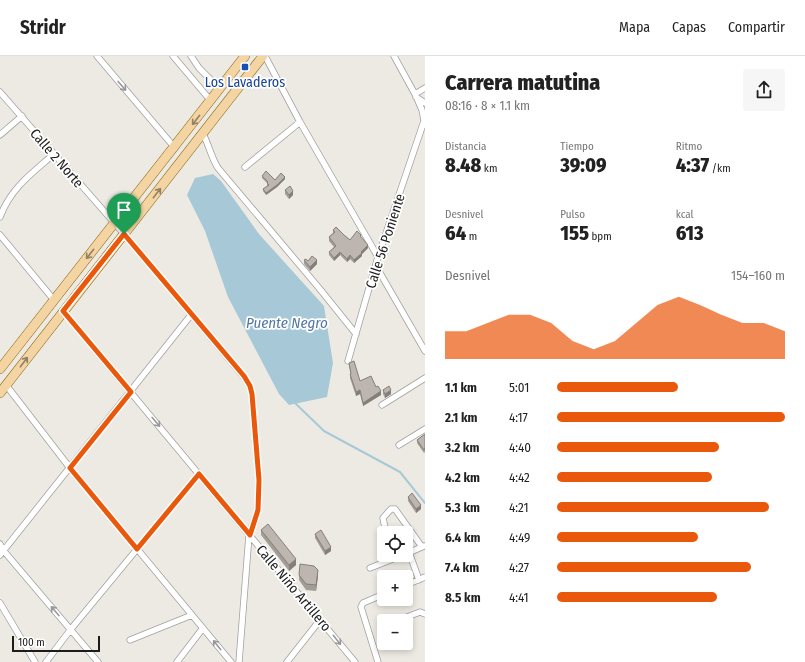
<!DOCTYPE html>
<html lang="es">
<meta charset="utf-8">
<style>
body{margin:0;font-family:"Fira Sans Condensed",sans-serif;background:#f6f6f6;color:#222;height:100vh;display:flex;flex-direction:column;font-size:15px;white-space:nowrap}
*{box-sizing:border-box;margin:0}
p{font-size:13px;color:#767676}
.icon{flex:none;width:22px;height:22px;fill:none;stroke:currentColor;stroke-width:2;stroke-linecap:round;stroke-linejoin:round}
.map{position:relative;flex:1;overflow:hidden}
.details{display:flex;flex-direction:column;background:#fff;width:380px}
.details>*{flex:none}
.controls{position:absolute;left:377px;top:470px;display:grid;gap:8px}
.controls a{display:grid;place-items:center;width:36px;height:36px;border-radius:4px;background:#fff;box-shadow:0 2px 6px #0003;font-size:20px}
.scale{position:absolute;left:12px;bottom:10px;width:88px;box-sizing:border-box;padding-left:4px;border:2px solid #1c1c1c;border-top:0;font-size:11px;line-height:14px;white-space:nowrap;color:#1c1c1c;-webkit-text-stroke:3px #fff;paint-order:stroke}
.pin{position:absolute;display:grid;place-items:center;width:34px;height:34px;color:#fff;margin:-41px -17px;border-radius:50% 50% 50% 0;rotate:-45deg;box-shadow:0 0 4px #0007}
.pin .icon{rotate:45deg}
.round{display:grid;place-items:center;flex:none;width:42px;height:42px;border-radius:4px;background:#f6f6f6}
.head{display:flex;align-items:center;justify-content:space-between;height:68px;padding:0 20px}
h1{font-size:22px;font-weight:800;line-height:30px}
.figures{display:grid;grid-template-columns:repeat(3,1fr);gap:6px;height:68px;padding:4px 20px}
.figures div{display:grid;align-content:center}
.figures b{font-size:20px;font-weight:800}
.figures small{font-size:11px;font-weight:400}
.figures p{font-size:11px}
.chart{height:112px;padding:8px 20px}
.chart p{display:flex;justify-content:space-between}
.chart svg{width:100%;height:72px;margin-top:4px;fill:#ea580c;opacity:.7}
ul{padding:0 20px;list-style:none;font-size:13px}
li{display:grid;grid-template-columns:64px 48px 1fr;align-items:center;height:30px}
li i{height:10px;border-radius:5px;background:#ea580c}
header{display:flex;align-items:center;gap:24px;box-sizing:border-box;height:56px;padding:0 20px;background:#fff;border-bottom:1px solid #e0e0e0}
header strong{font-size:19px}
nav{display:flex;gap:22px;margin-inline-start:auto;font-size:14px}
main{display:flex;flex:1;min-height:0}
.map>svg:first-child{display:block}
.water{fill:#a7c9d7}
.lines{fill:none;stroke-linecap:round;stroke-linejoin:round}
.stream{stroke:#a7c9d7;stroke-width:2}
.minor-casing{stroke:#a0a0a0;stroke-width:7}
.primary-casing{stroke:#88660d;stroke-width:10}
.minor{stroke:#fff;stroke-width:5.5}
.primary{stroke:#f3d4a2;stroke-width:9}
.wall{fill:#a39d97}
.shaded-wall{fill:#847f7b}
.building{fill:#bdb6b0;stroke:#847f7b}
.oneway{stroke:#999}
.oneway2{stroke:#928166}
.route-casing{stroke:#fff;stroke-width:8}
.route{stroke:#ea580c;stroke-width:5}
.transit-dot{fill:#1a4fb4;stroke:#fff;stroke-width:1.5}
.labels{text-anchor:middle;stroke-width:3.5;stroke-linejoin:round;paint-order:stroke}
.transit-label{font-size:14px;fill:#164399;stroke:#fff}
.street-label{font-size:14px;fill:#1c1c1c;stroke:#fff}
.water-label{font-size:15px;font-style:italic;fill:#5276a3;stroke:#fff}
</style>
<header>
<strong>Stridr</strong>
<nav><a>Mapa</a><a>Capas</a><a>Compartir</a></nav>
</header>
<main>
<div class="map">
<svg width="425" height="606" viewBox="0 0 425 606">
<rect width="100%" height="100%" fill="#edeae3"/>
<path class="water" d="M213,118L221,125L259,178L324,250L333,307L327,341L289,349L279,338L228,241L205,175L187,139L195,122Z"/>
<g class="lines">
<path class="stream" d="M295,347L324,375L400,416L425,447"/>
<g class="minor-casing">
<path id="minor" d="M97,0L175,92
M173,0L211,45
M191,0L199,12L220,33
M265,0L300,66L378,201
M394,0L416,40L422,54L425,69
M0,36L124,178L244,321L250,330L252,338L259,424L258,454L249,479L239,606
M415,38L425,32
M416,41L425,47
M203,78C209,89 211,101 218,112L319,232L356,278
M0,79L22,60
M245,111L300,66
M0,161C11,132 31,118 54,98
M0,179L54,244
M376,210L425,295
M63,255L355,606
M348,305L378,201L424,65
M6,329L70,412L231,606
M382,349L425,322
M399,389L425,373
M386,477L383,462L391,453H395L422,491
M0,488L3,494L98,606
M409,496L419,524
M406,498L424,490
M0,499L191,259
M370,512L403,499
M406,529L425,521
M0,547L35,606
M407,561L420,556L425,558
M130,584L192,559
M46,606L71,573L199,418
M177,606L203,572
M287,606L320,564
M378,606L361,551L363,547L384,538"/>
</g>
<g class="primary-casing">
<path id="primary" d="M0,313L245,0
M0,337L263,0"/>
</g>
<use href="#minor" class="minor"/>
<use href="#primary" class="primary"/>
</g>
<path class="wall" d="M262,120L275,124L285,123L277,131L266,139L263,135V133L267,130V127L262,122Z
M285,134L293,139L289,143L285,138Z
M333,174L344,179L350,184L361,182L368,192L362,198V200L354,207L350,203L347,206L340,199L334,205L329,199V196L334,191L329,185V181L333,177Z
M304,204L308,205L317,208L310,215L304,208Z
M349,307L360,325L376,331L381,339L363,350L360,338L356,340L350,322L351,318L349,310Z
M383,334L391,338L385,342L383,338Z
M425,378V396L424,397L417,387V384Z
M408,441L421,453L416,457L408,445Z
M261,474L296,509L289,515L261,479Z
M315,478L331,495L325,499L315,482Z
M299,519L318,520L316,535L306,534L299,524Z"/>
<path class="shaded-wall" d="M285,121V123L277,131L266,139V137Z
M293,135V139L289,143V139Z
M368,189V192L362,198V200L354,207V204Z
M340,196V199L334,205V202Z
M350,199V203L347,206V203Z
M317,204V208L310,215V211Z
M360,334V338L356,340V336Z
M391,334V338L385,342V338Z
M381,335V339L363,350V347Z
M421,449V453L416,457V453Z
M331,491V495L325,499V495Z
M296,503V509L289,515V509Z
M318,514V520L316,535V529Z"/>
<path class="building" d="M266,115L275,124L281,117L285,121L277,129L266,137L263,133L269,129L267,127L268,126L262,120Z
M290,130L293,135L289,139L285,134Z
M336,171L344,179L350,184L357,175L361,179L360,180L368,189L361,196L362,197L354,204L350,199L347,203L340,196L334,202L329,196L336,190L329,181L335,176L333,174Z
M312,200L317,204L310,211L304,204L306,203L308,205Z
M354,305L360,325L371,320L376,331L378,330L381,335L363,347L360,334L356,336L350,318H351L349,307Z
M389,330L391,334L385,338L383,334Z
M425,378V392L424,394L417,384Z
M412,437L421,449L416,453L408,441Z
M268,468L296,503L289,509L261,474Z
M321,474L331,491L325,495L315,478Z
M300,508L314,510L318,514L316,529L306,528L299,519Z"/>
<defs><path id="oneway-shaft" d="M-6 0H5M1.5-3L5.5 0L1.5 3" fill="none" stroke-width="1.6" stroke-linecap="round" stroke-linejoin="round"/></defs>
<g class="oneway">
<use href="#oneway-shaft" transform="translate(122 30) rotate(49)"/>
<use href="#oneway-shaft" transform="translate(156 366) rotate(50)"/>
<use href="#oneway-shaft" transform="translate(55 555) rotate(-131)"/>
<use href="#oneway-shaft" transform="translate(337 584) rotate(51)"/>
<use href="#oneway-shaft" transform="translate(217 589) rotate(-129)"/>
</g>
<g class="oneway2">
<use href="#oneway-shaft" transform="translate(196 64) rotate(128)"/>
<use href="#oneway-shaft" transform="translate(157 137) rotate(-52)"/>
<use href="#oneway-shaft" transform="translate(90 198) rotate(128)"/>
<use href="#oneway-shaft" transform="translate(24 306) rotate(-53)"/>
</g>
<g class="lines">
<g class="route-casing">
<path id="route" d="M124,178L244,320L250,330L252,338L259,424L258,454L250,479L199,418L137,493L70,412L131,336L63,255Z"/>
</g>
<use href="#route" class="route"/>
</g>
<rect class="transit-dot" x="241" y="7" width="8" height="8" rx="2"/>
<g class="labels">
<g class="transit-label">
<text x="245" y="31">Los Lavaderos</text>
</g>
<g class="street-label">
<text transform="translate(57 102) rotate(49)" y="5">Calle 2 Norte</text>
<text transform="translate(385 185) rotate(-72)" y="5">Calle 56 Poniente</text>
<text transform="translate(294 532) rotate(50)" y="5">Calle Niño Artillero</text>
</g>
<g class="water-label">
<text x="287" y="272">Puente Negro</text>
</g>
</g>
</svg>
<div class="controls">
<a><svg class="icon" aria-label="locate" viewBox="0 0 24 24"><circle cx="12" cy="12" r="6"/><path d="M12 2v4M12 18v4M2 12h4M18 12h4"/></svg></a>
<a>+</a>
<a>−</a>
</div>
<div class="scale">100 m</div>
<div class="pin" style="left:124px;top:178px;background:#1e9e55"><svg class="icon" aria-label="arrive" viewBox="0 0 24 24"><path d="M6 21V4h12l-3 4 3 4H6"/></svg></div>
</div>
<section class="details">
<div class="head"><div><h1>Carrera matutina</h1><p>08:16 · 8 × 1.1 km</p></div><a class="round"><svg class="icon" aria-label="share" viewBox="0 0 24 24"><path d="M12 15V3M7 8l5-5 5 5M5 13v7h14v-7"/></svg></a></div>
<div class="figures">
<div><p>Distancia</p><b>8.48<small> km</small></b></div>
<div><p>Tiempo</p><b>39:09</b></div>
<div><p>Ritmo</p><b>4:37<small> /km</small></b></div>
</div>
<div class="figures">
<div><p>Desnivel</p><b>64<small> m</small></b></div>
<div><p>Pulso</p><b>155<small> bpm</small></b></div>
<div><p>kcal</p><b>613</b></div>
</div>
<div class="chart"><p><span>Desnivel</span>154–160 m</p>
<svg viewBox="0 0 160 44" preserveAspectRatio="none"><path d="M0 44V27L10 27L20 22L30 17L40 17L50 22L60 33L70 38L80 33L90 22L100 11L110 6L120 11L130 17L140 22L150 22L160 27V44z"/></svg>
</div>
<ul>
<li><b>1.1 km</b>5:01<i style="width:53%"></i></li>
<li><b>2.1 km</b>4:17<i style="width:100%"></i></li>
<li><b>3.2 km</b>4:40<i style="width:71%"></i></li>
<li><b>4.2 km</b>4:42<i style="width:68%"></i></li>
<li><b>5.3 km</b>4:21<i style="width:93%"></i></li>
<li><b>6.4 km</b>4:49<i style="width:62%"></i></li>
<li><b>7.4 km</b>4:27<i style="width:85%"></i></li>
<li><b>8.5 km</b>4:41<i style="width:70%"></i></li>
</ul>
</section>
</main>
